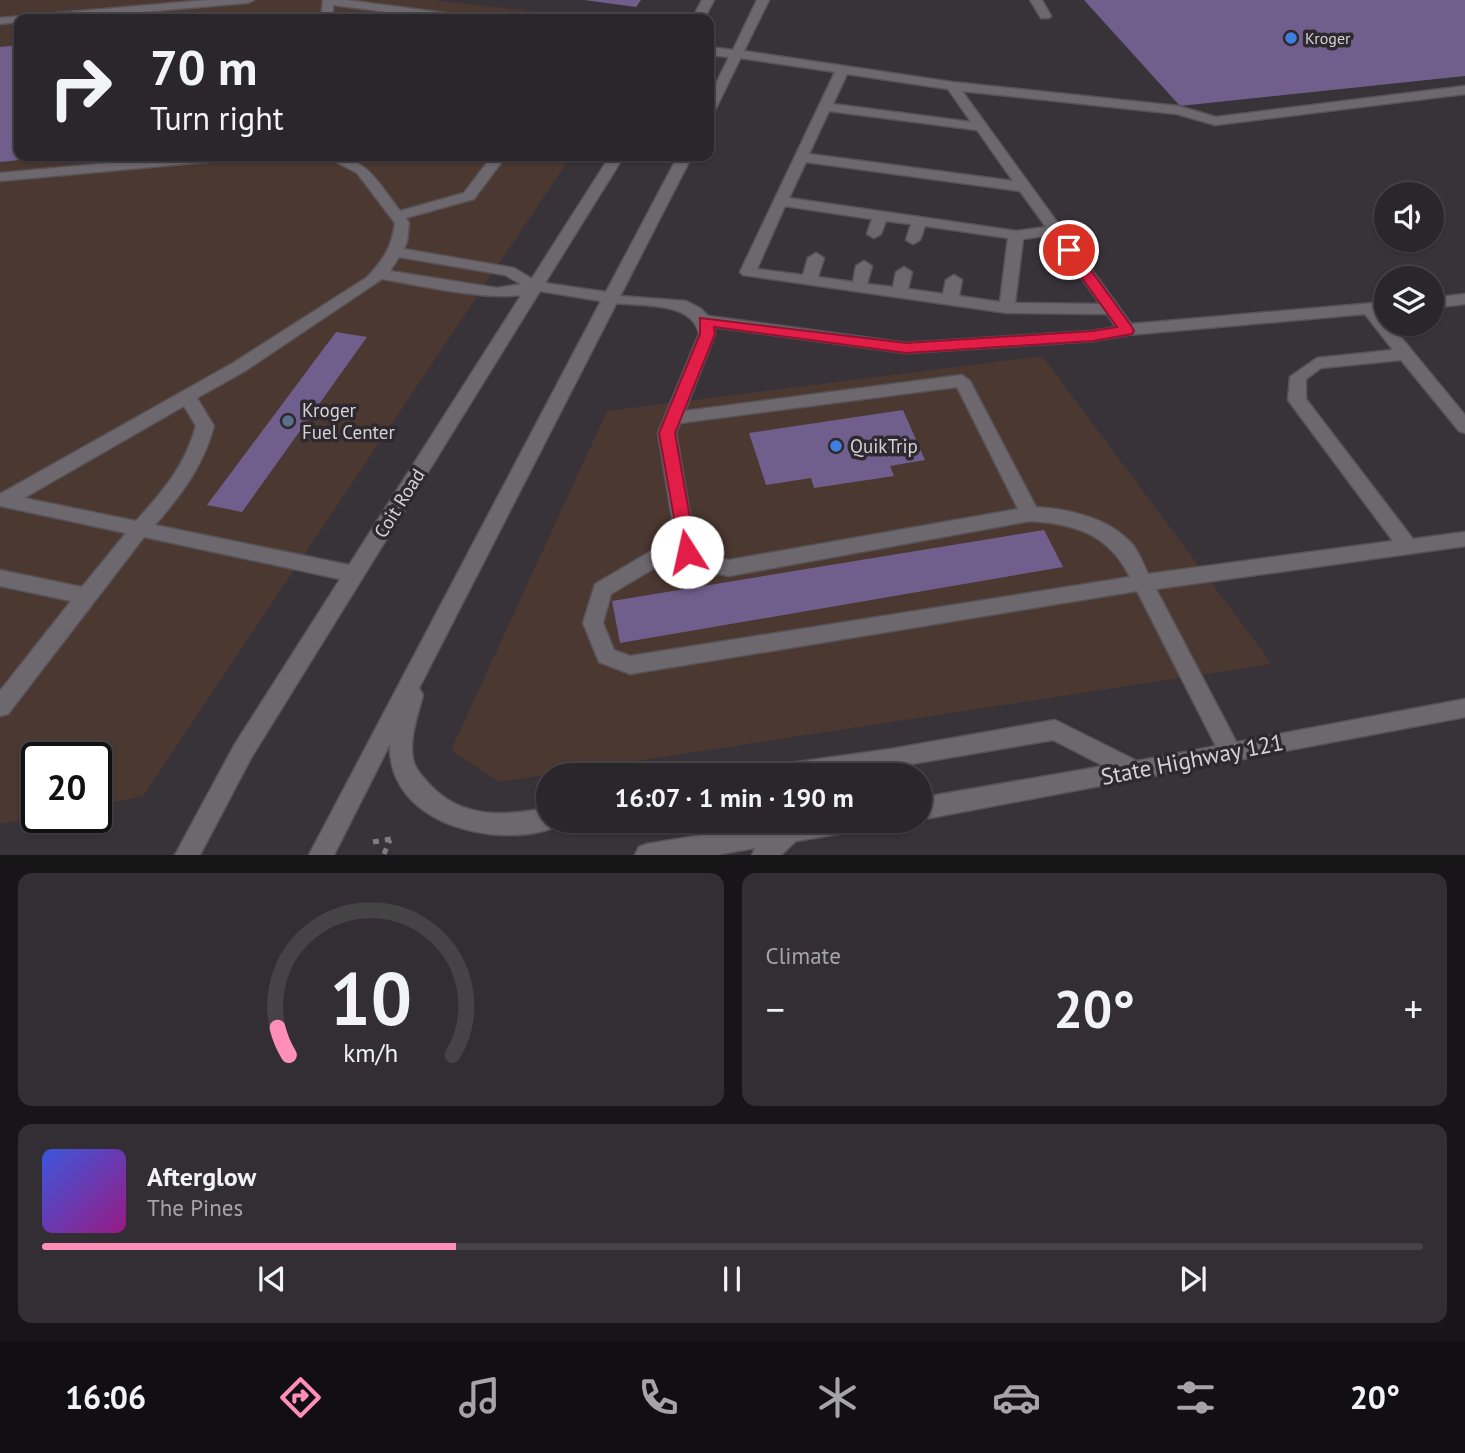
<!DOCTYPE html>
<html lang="en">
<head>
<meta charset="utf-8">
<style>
  :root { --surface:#2a262b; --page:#322e33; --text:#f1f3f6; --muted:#a5a5a9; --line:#464347; --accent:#ff8eb9 }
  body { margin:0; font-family:"PT Sans",sans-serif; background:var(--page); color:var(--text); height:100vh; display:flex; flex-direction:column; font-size:26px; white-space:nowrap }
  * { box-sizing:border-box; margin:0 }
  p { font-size:23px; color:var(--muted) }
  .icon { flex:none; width:38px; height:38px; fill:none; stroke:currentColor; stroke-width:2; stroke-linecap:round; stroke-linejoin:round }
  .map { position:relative; height:855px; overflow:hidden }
  .sheet { display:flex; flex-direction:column; gap:18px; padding:18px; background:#171518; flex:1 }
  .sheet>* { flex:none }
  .top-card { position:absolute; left:14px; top:14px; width:700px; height:147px; border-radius:14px; box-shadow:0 2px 5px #0004,0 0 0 2px var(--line); background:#2a262b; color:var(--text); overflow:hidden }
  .buttons { position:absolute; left:1374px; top:182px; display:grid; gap:14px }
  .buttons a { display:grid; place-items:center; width:70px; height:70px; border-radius:50%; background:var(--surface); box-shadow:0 2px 5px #0004,0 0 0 2px var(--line); font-size:35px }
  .speed { position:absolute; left:21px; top:742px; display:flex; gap:14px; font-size:35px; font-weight:700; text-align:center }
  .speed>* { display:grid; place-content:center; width:91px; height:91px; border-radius:50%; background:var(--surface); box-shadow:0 2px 5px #0004,0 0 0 2px var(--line); line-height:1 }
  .speed .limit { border:4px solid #111; border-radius:10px; background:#fff; color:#111 }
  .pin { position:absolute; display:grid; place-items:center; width:60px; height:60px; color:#fff; margin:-30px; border:4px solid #fff; border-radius:50%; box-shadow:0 2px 7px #0007 }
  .me { position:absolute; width:77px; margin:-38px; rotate:350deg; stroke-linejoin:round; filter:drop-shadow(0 0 5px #0008) }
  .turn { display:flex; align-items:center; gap:24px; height:147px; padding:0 21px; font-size:32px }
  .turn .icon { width:91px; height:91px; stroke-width:2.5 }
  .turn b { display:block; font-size:49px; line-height:60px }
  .big { font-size:52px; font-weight:600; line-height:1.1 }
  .sheet .card { flex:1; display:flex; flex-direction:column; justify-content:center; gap:10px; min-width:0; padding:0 24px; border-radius:14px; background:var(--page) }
  .sheet .dial { align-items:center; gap:0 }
  .dial svg { height:182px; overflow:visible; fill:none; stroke:var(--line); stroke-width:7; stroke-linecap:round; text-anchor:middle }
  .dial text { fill:var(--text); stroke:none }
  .song { display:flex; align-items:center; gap:21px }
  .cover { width:84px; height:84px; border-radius:10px; background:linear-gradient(135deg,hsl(230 70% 55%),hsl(310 70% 35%)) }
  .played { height:7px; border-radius:4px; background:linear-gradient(90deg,var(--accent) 30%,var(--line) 30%) }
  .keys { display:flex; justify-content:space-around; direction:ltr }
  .heat { display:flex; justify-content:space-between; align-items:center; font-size:38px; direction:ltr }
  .sheet .tiles { flex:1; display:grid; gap:18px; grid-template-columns:1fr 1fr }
  .card:last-child { grid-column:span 2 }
  .trip { position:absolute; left:536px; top:763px; width:396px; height:70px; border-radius:35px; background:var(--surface); box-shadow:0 2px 5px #0004,0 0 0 2px var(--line); font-weight:600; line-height:70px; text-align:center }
  .menu { display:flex; height:112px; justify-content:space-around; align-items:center; background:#110f11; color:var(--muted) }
  .menu .icon { width:49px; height:49px }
  .menu .active { color:var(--accent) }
  .menu b { font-size:32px; color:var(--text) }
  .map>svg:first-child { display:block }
  .commercial { fill:#4b3830 }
  .building { fill:#705e8c }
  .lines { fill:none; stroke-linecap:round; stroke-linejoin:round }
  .lane-casing { stroke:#565256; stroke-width:3 }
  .secondary-casing { stroke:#565256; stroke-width:3 }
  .path { stroke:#807c80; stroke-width:5; stroke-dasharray:6 6; stroke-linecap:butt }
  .lane { fill:#6d686e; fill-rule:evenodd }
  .secondary { fill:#6d686e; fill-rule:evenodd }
  .route { fill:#e11d48; stroke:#92132f; stroke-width:2 }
  .shop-dot { fill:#3f7fe0; stroke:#2e292f; stroke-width:2.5 }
  .service-dot { fill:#5c6f8a; stroke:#2e292f; stroke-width:2.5 }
  .labels { text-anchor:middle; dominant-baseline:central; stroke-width:7; stroke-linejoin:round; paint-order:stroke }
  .far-poi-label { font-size:16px; fill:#d5d2d5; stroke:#2e292f; text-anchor:start }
  .poi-label { font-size:19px; fill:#d5d2d5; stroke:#2e292f; text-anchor:start }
  .street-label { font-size:19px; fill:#d5d2d5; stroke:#2e292f }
  .near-street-label { font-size:23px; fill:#d5d2d5; stroke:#2e292f }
</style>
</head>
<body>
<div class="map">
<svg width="1465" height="855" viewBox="0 0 1465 855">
  <rect width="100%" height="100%" fill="#383339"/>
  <g class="commercial">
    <polygon points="0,0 433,0 598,19 19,19 19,156 571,156 143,796 96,806 96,758 37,758 37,817 0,824"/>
    <polygon points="1042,356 1272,664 499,782 451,750 607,411"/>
  </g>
  <g class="building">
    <polygon points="584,0 641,0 636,7"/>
    <polygon points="1084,0 1465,0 1465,76 1180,106"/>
    <polygon points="19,45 19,156 40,158 0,162 0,47"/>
    <polygon points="336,332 367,337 242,512 207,505"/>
    <polygon points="903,410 925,460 890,466 894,476 814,488 811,478 766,485 749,433"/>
    <polygon points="1044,530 1063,567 620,643 612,601"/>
  </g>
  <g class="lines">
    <defs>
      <g id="lane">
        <polygon points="207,0 254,0 248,3 59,19 19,19 19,22 0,24 0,18"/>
        <polygon points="323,0 347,0 467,16 473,19 442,19 333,5 333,19 321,19"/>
        <polygon points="1030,0 1042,0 1051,16 1049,18 1041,18"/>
        <path d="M737,50L952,82L1178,106L1216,117L1465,86V94L1215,125L1177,114L962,91L1131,324L1386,302V312H1380L1386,324H1390L1465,415V433L1459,431L1401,360L1321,368L1306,379V399L1413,539L1465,532V546L1156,589L1241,751L1238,758L1230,761L1222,758L1137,591L630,674L599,662L583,623L595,584L675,537L658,433L699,334C693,301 640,306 612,303L604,298L606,295L686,301L700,308L708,316L906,343L1093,331L1116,327L1107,314L1007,313L743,275L740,272L835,72L733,57V51ZM847,74L948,89L971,122L833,104ZM829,111L977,130L1013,181L809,154ZM806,162L1020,191L1046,227L1016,231L789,198ZM785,206L872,219L867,234L874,238L881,234L886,221L911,224L906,240L913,244L920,240L925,226L1008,238L1000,302L959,296L962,280L954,275L946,280L943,294L908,289L912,272L904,267L896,272L893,287L867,284L872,266L864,261L856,266L853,282L818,277L824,258L816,253L808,258L803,275L757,269ZM1051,235L1100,304L1015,303L1023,239ZM1365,314L1393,350L1317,358L1290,377L1288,400L1393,541L1148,574C1144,565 1139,553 1133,545C1110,518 1069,509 1036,507L970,381L962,375L685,411L715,334L714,327L906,353L1093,341L1127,335ZM957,387L1018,509L729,560L710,557L696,549L676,433L680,423ZM1030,521C1076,524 1108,534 1130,577L630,656L614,650L603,623L611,594L678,554C689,570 711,572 729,576Z"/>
        <polygon points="186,156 235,156 228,160 0,181 0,173"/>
        <path d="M325,156C365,154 378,182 400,211L464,193L492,156H506L474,199L406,218L409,223L407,242L404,249L514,268L544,286C520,310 415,284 382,279L245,371L197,398L214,426C203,466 182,494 155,525L354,566L361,569L364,574L361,579L354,582L144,537L8,714L0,716V691L71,601L0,586V570L82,587L126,533L0,506V494L233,363L366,278C383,261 392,247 395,223L357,173ZM399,257L505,275L521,284L497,288L390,271ZM184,406L196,426C185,466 163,491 136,521L24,498Z"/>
        <polygon points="1465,294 1465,304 1432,308 1432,298"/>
      </g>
      <g id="secondary">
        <polygon points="702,0 714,0 704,19 692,19"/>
        <polygon points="757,0 769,0 715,110 709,114 709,98 729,57 709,55 709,47 733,50"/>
        <path d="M610,156H624L545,283L606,292L678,156H692L419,688L423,695C418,715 409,738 413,759C415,770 424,778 431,786C463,819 505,816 548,808V821H559L556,827C496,850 387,824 390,744L334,855H309L601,301L540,291L251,758L200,855H175L235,744Z"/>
        <polygon points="1465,699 1465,717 919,820 919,798 1104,766 1053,740 846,775 765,775 768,768 776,765 891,749 1055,720 1137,761"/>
        <polygon points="787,821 862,821 858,829 850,832 796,841 781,855 752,855 755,848 716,855 635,855 639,847 647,844"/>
      </g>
    </defs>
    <use href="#lane" class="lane-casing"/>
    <use href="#secondary" class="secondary-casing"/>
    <g class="path">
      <polyline points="373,842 391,839"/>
      <polyline points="384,854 390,840"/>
    </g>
    <use href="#lane" class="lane"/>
    <use href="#secondary" class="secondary"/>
  </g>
  <polygon class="route" points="1069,246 1074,247 1132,327 1134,331 1132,334 1093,341 906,353 714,327 715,334 675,433 696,552 694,557 681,557 659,433 700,334 700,318 906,343 1093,331 1117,327 1062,250"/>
  <g class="shop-dot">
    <circle cx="1291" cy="38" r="7"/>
    <circle cx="836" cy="446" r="7"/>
  </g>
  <circle class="service-dot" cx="288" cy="421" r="7"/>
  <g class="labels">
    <g class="far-poi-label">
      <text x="1305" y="38">Kroger</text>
    </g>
    <g class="poi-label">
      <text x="302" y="410">Kroger<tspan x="302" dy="22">Fuel Center</tspan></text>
      <text x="850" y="446">QuikTrip</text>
    </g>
    <g class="street-label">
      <text transform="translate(399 503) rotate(-58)">Coit Road</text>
    </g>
    <g class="near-street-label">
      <text transform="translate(1192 759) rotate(-11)">State Highway 121</text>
    </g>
  </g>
</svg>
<div class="buttons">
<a><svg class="icon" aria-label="sound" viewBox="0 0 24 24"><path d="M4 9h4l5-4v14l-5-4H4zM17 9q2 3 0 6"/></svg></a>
<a><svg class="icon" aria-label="layers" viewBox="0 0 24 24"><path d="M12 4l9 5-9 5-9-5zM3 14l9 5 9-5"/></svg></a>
</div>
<div class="speed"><div class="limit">20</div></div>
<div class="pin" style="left:1069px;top:250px;background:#d93025"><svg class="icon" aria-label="arrive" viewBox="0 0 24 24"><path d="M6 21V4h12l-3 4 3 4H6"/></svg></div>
<svg class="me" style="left:687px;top:552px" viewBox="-20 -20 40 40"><circle r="19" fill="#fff"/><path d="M0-13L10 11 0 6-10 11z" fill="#e11d48"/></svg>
<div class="trip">16:07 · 1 min · 190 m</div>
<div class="top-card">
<div class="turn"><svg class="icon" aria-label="right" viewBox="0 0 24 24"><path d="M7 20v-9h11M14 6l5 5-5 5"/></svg><div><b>70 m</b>Turn right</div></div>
</div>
</div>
<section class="sheet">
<div class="tiles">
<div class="card dial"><svg viewBox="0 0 100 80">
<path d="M14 69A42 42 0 1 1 86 69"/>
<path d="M14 69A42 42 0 0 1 9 57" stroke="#ff8eb9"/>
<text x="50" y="56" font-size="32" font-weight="700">10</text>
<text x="50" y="72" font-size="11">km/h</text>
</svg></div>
<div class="card"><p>Climate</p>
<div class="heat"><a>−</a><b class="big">20°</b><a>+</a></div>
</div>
<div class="card">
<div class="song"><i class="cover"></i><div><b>Afterglow</b><p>The Pines</p></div></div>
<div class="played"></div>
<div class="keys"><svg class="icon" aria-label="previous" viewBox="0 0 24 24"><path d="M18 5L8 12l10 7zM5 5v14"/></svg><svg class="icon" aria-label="pause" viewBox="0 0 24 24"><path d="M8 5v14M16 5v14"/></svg><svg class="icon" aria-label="next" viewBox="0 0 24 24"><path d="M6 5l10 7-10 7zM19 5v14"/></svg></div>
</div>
</div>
</section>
<nav class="menu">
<b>16:06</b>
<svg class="icon active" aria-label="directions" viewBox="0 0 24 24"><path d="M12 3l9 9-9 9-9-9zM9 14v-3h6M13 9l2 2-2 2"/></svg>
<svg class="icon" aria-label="music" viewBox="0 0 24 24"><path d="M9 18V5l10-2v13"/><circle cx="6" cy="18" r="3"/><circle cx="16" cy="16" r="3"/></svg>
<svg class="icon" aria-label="phone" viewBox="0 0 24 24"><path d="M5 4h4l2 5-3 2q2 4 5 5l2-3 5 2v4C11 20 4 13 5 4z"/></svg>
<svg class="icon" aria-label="climate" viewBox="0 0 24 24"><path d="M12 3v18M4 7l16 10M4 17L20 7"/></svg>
<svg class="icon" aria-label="car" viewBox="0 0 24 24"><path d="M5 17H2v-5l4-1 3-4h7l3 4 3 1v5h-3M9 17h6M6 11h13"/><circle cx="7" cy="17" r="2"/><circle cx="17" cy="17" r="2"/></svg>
<svg class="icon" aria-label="filters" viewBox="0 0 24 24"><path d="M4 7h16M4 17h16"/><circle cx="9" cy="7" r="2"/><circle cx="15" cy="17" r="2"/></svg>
<b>20°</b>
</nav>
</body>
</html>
